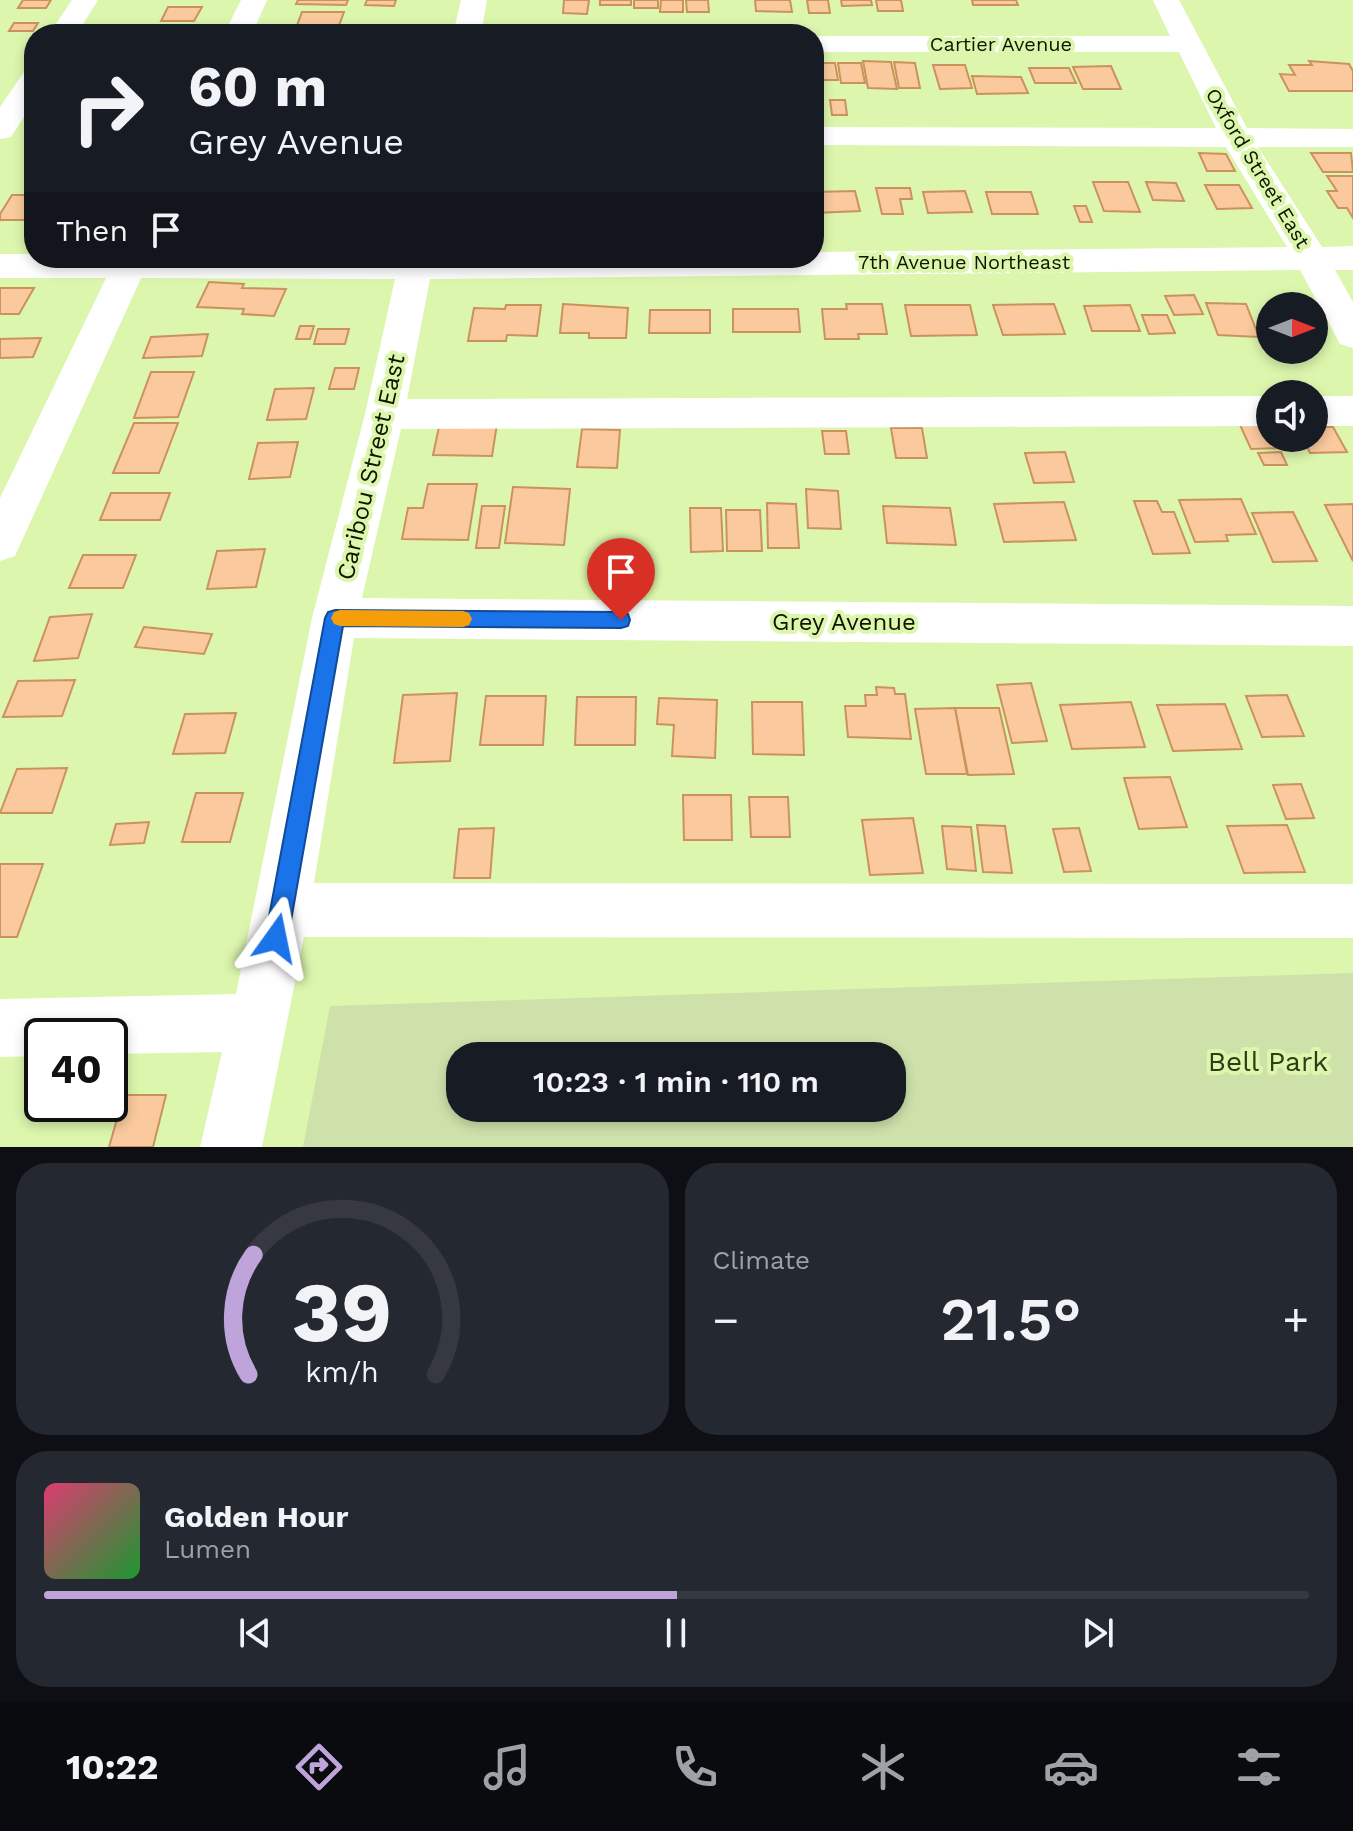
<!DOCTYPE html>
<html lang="en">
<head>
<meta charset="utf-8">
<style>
  :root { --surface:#171b24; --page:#242831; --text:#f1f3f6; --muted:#9ea1a6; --line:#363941; --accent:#bea4da }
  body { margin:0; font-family:"Work Sans",sans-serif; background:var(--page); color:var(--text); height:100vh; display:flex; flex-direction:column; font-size:30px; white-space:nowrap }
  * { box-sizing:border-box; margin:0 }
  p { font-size:26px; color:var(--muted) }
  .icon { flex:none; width:44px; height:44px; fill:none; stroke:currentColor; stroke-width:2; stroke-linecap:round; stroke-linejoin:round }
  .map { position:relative; height:1147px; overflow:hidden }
  .side { display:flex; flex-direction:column; gap:16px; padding:16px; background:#0d0f14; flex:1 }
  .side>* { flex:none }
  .hud { position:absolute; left:24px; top:24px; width:800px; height:244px; border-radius:32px; box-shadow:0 4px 12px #0003; background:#171b24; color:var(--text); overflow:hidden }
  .needle { width:52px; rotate:90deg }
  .fabs { position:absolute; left:1256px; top:292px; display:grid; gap:16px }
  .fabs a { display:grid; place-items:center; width:72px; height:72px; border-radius:50%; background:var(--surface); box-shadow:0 4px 12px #0003; font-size:40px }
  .speed { position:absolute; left:24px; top:1018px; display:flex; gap:16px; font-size:40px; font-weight:700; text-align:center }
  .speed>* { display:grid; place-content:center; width:104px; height:104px; border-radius:50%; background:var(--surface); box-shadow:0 4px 12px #0003; line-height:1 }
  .speed .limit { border:4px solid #111; border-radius:12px; background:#fff; color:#111 }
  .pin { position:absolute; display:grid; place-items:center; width:68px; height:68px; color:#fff; margin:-82px -34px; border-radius:50% 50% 50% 0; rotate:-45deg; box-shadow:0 0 8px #0007 }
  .pin .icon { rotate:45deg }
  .me { position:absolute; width:88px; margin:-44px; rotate:12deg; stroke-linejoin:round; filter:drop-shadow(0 0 6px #0008) }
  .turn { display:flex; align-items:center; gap:28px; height:168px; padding:0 32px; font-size:36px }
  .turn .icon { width:104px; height:104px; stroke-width:2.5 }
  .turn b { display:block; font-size:56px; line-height:68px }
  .then { display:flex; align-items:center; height:76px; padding:0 32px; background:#0003; gap:16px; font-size:30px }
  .big { font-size:60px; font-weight:600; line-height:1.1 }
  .side .widget { flex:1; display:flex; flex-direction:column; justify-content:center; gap:12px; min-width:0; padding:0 28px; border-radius:32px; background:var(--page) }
  .side .dial { align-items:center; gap:0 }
  .dial svg { height:208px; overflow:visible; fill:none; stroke:var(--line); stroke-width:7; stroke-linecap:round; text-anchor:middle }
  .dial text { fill:var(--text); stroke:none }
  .song { display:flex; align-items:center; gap:24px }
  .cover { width:96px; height:96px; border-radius:12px; background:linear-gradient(135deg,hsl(340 70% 55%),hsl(130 70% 35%)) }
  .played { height:8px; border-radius:4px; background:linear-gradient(90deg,var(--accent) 50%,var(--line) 50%) }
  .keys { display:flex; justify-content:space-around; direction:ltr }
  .heat { display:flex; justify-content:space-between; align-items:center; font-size:44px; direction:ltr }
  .side .tiles { flex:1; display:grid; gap:16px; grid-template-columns:1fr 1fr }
  .widget:last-child { grid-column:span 2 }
  .trip { position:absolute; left:446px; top:1042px; width:460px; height:80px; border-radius:32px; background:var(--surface); box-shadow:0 4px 12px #0003; font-weight:600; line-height:80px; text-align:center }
  .dock { display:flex; height:128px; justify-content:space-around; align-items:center; background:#090b0e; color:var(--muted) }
  .dock .icon { width:56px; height:56px }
  .dock .selected { color:var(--accent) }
  .dock b { font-size:36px; color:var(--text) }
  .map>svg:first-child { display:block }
  .green { fill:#cee1ab; fill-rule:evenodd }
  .building { fill:#faca9e; stroke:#cb925c; stroke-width:2 }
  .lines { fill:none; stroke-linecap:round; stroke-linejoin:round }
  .minor { fill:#fff; fill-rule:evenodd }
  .route { fill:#1a73e8; stroke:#114b97; stroke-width:2 }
  .slow { fill:#f59e0b }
  .labels { text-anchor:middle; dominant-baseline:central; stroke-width:8; stroke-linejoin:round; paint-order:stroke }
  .far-street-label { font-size:20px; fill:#0e1600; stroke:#dcf6ad }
  .street-label { font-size:24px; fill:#0e1600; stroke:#dcf6ad }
  .near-park-label { font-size:28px; fill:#303b18; stroke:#dcf6ad }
</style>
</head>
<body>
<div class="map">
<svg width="1353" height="1147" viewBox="0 0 1353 1147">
  <rect width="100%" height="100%" fill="#dcf6ad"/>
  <path class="green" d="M1353,973V1147H303L330,1006ZM460,1056H892V1108H460Z"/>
  <g class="building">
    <polygon points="23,0 51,0 46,8 18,8"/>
    <polygon points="298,0 348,0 346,5 296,4"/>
    <polygon points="367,0 396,0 394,6 365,5"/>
    <polygon points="564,0 589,0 587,14 563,13"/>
    <rect x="600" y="0" width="31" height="5"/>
    <rect x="634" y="0" width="24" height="8"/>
    <polygon points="661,0 683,0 683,12 660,12"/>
    <polygon points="686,0 708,0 709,12 687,12"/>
    <polygon points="755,0 790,0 792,12 756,11"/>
    <polygon points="807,0 828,0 830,13 809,13"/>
    <polygon points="841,0 871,0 872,5 842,6"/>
    <polygon points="876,0 901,0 903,11 878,11"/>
    <polygon points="972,0 1016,0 1018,5 973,5"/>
    <polygon points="168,7 202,7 194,21 161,21"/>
    <polygon points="302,12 344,12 338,28 296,28"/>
    <polygon points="14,23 38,23 33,31 9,31"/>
    <polygon points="402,29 439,29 438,34 401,34"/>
    <polygon points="863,61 891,62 897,89 868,88"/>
    <polygon points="1309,61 1349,64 1353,71 1353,91 1289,91 1280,74 1295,75 1289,65 1312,65"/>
    <polygon points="894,62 915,63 920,88 899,88"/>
    <polygon points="814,63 835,63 838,80 814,80"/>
    <polygon points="838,63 861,63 865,83 841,83"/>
    <polygon points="933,65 965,65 972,88 940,89"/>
    <polygon points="1111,66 1121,89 1083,89 1073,67"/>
    <polygon points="1029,68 1069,68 1076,83 1035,83"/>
    <polygon points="972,76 1021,77 1028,93 977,94"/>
    <polygon points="830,100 845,100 847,115 832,115"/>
    <polygon points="1199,153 1226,154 1235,171 1207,171"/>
    <polygon points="1311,153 1351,153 1353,172 1323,172"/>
    <polygon points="1327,176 1353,176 1353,218 1347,208 1338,208 1327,191 1337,191"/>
    <polygon points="1093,182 1128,182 1140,212 1104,211"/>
    <polygon points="1146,182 1176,183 1184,201 1153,200"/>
    <polygon points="1205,185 1239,185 1252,208 1217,209"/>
    <polygon points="876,188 910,188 912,199 900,199 903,214 882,214"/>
    <polygon points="855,191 860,211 815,213 814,192"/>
    <polygon points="965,191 972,212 928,213 923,192"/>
    <polygon points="986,192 1031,192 1038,214 992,214"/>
    <polygon points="12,195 34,195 34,220 0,220 0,214"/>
    <polygon points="1074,206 1086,206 1092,222 1080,222"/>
    <polygon points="209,282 244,284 242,288 286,289 274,316 242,314 244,309 197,307"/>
    <polygon points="0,288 34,288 19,314 0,314"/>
    <polygon points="1194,295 1203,314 1174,315 1165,296"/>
    <polygon points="1206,303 1246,304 1259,337 1218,335"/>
    <polygon points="563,304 628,308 626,338 589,338 589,333 560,333"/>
    <polygon points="846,304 882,304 887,334 858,334 859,339 825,339 822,309 847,309"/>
    <polygon points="1054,304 1065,334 1003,335 993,305"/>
    <polygon points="506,305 541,305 537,336 507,335 506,341 468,341 474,308 505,309"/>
    <polygon points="905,305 970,305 977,335 911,336"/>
    <polygon points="1130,305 1140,331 1092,331 1084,306"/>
    <polygon points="733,309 798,309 800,332 733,332"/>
    <polygon points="650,310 710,310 710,333 649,333"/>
    <polygon points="1142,315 1167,315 1175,333 1149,334"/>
    <polygon points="300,326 314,326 310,339 296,339"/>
    <polygon points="318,329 349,329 345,344 314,344"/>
    <polygon points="208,334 202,356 143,358 151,337"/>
    <polygon points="41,338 33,357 0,358 0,339"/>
    <polygon points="335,368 359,368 354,389 329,389"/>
    <polygon points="151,372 194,372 178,417 134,418"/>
    <polygon points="314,388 306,419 267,420 275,389"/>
    <polygon points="440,422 497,424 492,456 433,455"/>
    <polygon points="134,423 178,423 159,473 113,473"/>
    <polygon points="1240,425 1270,425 1270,438 1279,438 1284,448 1251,449"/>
    <polygon points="1314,427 1333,427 1347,452 1310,453 1303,438 1314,438"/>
    <polygon points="891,428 922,428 927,458 896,458"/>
    <polygon points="582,429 620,430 617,468 577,467"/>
    <polygon points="822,431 846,431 849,454 825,454"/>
    <polygon points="298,442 290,477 249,479 258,443"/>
    <polygon points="1065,452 1074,482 1034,483 1025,453"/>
    <polygon points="1281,452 1287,465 1264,465 1258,453"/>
    <polygon points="428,484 477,484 468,540 402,539 408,508 423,508"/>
    <polygon points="513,487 570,489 564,545 505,543"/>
    <polygon points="806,489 838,491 841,529 808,528"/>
    <polygon points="111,493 170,493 160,520 100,520"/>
    <polygon points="1241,499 1256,534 1226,535 1228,541 1195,542 1179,500"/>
    <polygon points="1134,501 1157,501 1162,512 1174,512 1190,553 1153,554"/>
    <polygon points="1064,502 1076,540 1004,542 994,504"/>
    <polygon points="767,503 796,504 799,548 768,548"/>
    <polygon points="1353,504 1353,561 1325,505"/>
    <polygon points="482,506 505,506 499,548 476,548"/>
    <polygon points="883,506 950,508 956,545 887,543"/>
    <polygon points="690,508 721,508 723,551 691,552"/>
    <polygon points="726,510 760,510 762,551 727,551"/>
    <polygon points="1293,512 1317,561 1273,562 1252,513"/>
    <polygon points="265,549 256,587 207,589 217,551"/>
    <polygon points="83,555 136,555 123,588 69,588"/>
    <polygon points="92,614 78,658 34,661 50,617"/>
    <polygon points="144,627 212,634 204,654 135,647"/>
    <polygon points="75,680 62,716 3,717 18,681"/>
    <polygon points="1031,683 1047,741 1012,743 997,685"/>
    <polygon points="876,687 894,688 895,694 905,694 911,739 848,737 845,706 866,706 865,695 877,695"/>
    <polygon points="457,693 450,761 394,763 403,695"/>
    <polygon points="1287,695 1304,736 1262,737 1246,696"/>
    <polygon points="486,696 546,696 543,745 480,745"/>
    <polygon points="577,697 636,697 635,745 575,745"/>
    <polygon points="659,698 717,700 715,758 672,756 674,725 657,724"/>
    <polygon points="752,702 802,702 804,755 753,754"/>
    <polygon points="1131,702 1145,747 1072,749 1060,705"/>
    <polygon points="1225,704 1242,749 1173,751 1157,705"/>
    <polygon points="955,708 999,708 1014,774 968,775"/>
    <polygon points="955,708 967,774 926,774 915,709"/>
    <polygon points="236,713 225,753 173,754 185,714"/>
    <polygon points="67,768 52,813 0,813 17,769"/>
    <polygon points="1170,777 1187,827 1139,829 1124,778"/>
    <polygon points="1301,784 1314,818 1286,819 1273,785"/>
    <polygon points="196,793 243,793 230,842 182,842"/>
    <polygon points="683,795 731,795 732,840 684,840"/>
    <polygon points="749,797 788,797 790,837 751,837"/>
    <polygon points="913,818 923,873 870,875 862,820"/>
    <polygon points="149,822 144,843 110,845 116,824"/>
    <polygon points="977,825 1005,826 1012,873 983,872"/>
    <polygon points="1287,825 1305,872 1244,873 1227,826"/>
    <polygon points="942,826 971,827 976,871 947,869"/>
    <polygon points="494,828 490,878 454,878 459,829"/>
    <polygon points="1079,828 1091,871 1064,872 1053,829"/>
    <polygon points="0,864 43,864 17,937 0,937"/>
    <polygon points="124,1095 166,1095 153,1147 109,1147"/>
  </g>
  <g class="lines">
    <g class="minor">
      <polygon points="72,0 98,0 77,34 49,34"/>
      <polygon points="241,0 267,0 252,34 224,34"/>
      <polygon points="461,0 487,0 481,34 453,34"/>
      <polygon points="1153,0 1179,0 1247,128 1353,129 1353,147 1258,147 1322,247 1353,246 1353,270 1335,270 1353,302 1353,348 1340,344 1300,270 430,279 407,399 1270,396 1270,426 401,429 362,598 1353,606 1353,646 354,638 314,883 1353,884 1353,938 304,937 262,1147 200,1147 222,1052 110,1054 110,1036 42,1036 42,1056 0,1057 0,999 236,994 312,618 365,414 395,279 141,278 15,556 0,561 0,498 106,278 0,278 0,254 34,254 34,258 814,258 814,252 1287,247 1226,147 814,145 814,127 1216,128 1179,52 814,52 814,36 1170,36"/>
      <polygon points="34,69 34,101 11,137 0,139 0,107 24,72"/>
      <rect x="1314" y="396" width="39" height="30"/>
    </g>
  </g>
  <polygon class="route" points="335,610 621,612 628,614 630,620 628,626 621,628 343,626 288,938 284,946 276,949 268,946 265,938 325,618 328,612"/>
  <polygon class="slow" points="340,610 463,611 469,613 472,619 469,625 463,627 340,626 334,624 331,618 334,612"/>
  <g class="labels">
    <g class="far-street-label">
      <text x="1001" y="44">Cartier Avenue</text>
      <text transform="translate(1258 168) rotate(59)">Oxford Street East</text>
      <text x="964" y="262">7th Avenue Northeast</text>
    </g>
    <g class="street-label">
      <text transform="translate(371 467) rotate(-77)">Caribou Street East</text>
      <text x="844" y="622">Grey Avenue</text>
    </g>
    <g class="near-park-label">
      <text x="1268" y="1061">Bell Park</text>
    </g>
  </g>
</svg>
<div class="fabs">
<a><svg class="needle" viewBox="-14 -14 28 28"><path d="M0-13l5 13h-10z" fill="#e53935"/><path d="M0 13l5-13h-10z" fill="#9ea1a6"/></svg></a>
<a><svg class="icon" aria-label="sound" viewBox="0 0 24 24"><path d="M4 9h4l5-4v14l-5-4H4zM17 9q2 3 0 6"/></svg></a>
</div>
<div class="speed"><div class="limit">40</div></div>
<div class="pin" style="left:621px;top:620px;background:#d93025"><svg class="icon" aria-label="arrive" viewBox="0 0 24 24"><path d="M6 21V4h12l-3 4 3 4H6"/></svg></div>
<svg class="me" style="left:276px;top:938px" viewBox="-20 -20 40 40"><path d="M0-17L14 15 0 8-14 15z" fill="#1a73e8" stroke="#fff" stroke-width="4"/></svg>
<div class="trip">10:23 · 1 min · 110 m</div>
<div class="hud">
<div class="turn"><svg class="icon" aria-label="right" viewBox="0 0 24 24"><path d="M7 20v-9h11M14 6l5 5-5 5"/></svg><div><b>60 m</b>Grey Avenue</div></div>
<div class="then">Then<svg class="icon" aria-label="arrive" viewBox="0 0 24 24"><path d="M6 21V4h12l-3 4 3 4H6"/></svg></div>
</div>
</div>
<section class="side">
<div class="tiles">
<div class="widget dial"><svg viewBox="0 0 100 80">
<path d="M14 69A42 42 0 1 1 86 69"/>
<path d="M14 69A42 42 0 0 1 16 23" stroke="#bea4da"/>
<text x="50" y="56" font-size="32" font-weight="700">39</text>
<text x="50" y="72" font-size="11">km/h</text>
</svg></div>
<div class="widget"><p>Climate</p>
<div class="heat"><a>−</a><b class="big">21.5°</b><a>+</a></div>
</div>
<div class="widget">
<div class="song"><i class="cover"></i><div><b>Golden Hour</b><p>Lumen</p></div></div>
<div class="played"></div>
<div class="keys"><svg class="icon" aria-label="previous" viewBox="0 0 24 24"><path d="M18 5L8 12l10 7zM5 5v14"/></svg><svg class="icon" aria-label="pause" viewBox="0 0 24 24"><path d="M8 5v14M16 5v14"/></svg><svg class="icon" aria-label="next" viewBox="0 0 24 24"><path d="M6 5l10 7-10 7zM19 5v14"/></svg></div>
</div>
</div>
</section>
<nav class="dock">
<b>10:22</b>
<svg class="icon selected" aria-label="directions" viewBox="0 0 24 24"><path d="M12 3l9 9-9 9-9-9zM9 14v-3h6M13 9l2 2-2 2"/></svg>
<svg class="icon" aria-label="music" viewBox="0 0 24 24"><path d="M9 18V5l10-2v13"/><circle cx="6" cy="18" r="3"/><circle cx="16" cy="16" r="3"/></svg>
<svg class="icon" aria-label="phone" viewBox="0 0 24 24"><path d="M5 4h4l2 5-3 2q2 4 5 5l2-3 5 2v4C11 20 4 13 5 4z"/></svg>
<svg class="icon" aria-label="climate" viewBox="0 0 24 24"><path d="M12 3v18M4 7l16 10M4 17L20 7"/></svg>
<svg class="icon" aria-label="car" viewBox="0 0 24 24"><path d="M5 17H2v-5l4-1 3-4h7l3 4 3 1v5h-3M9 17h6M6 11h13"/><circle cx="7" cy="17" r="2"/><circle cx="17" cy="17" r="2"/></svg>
<svg class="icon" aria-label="filters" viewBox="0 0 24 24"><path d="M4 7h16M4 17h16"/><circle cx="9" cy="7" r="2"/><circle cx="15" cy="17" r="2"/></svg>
</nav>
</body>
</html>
